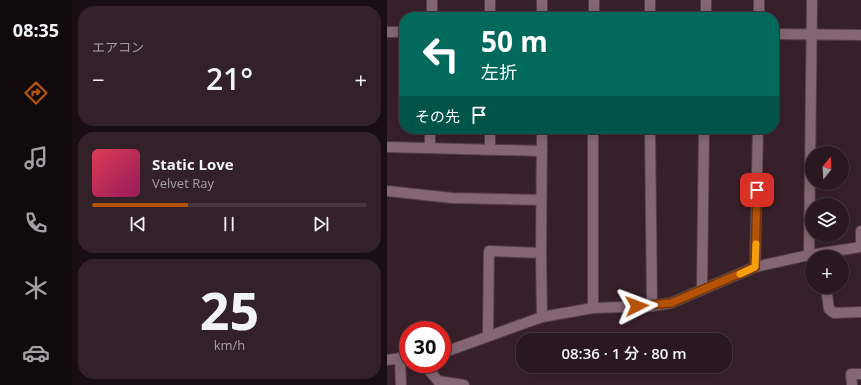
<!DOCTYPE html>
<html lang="ja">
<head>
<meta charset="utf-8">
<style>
  :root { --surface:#2a1820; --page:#322129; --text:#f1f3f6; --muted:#a5a0a5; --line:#46373e; --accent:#b45309 }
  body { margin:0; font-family:"Open Sans","Noto Sans JP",sans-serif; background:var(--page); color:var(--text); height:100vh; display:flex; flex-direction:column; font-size:15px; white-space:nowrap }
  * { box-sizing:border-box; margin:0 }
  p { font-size:13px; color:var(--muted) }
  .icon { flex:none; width:22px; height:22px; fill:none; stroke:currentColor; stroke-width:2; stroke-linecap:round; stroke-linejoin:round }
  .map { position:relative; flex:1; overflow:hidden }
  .side { display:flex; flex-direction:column; gap:6px; padding:6px; background:#170d12; width:315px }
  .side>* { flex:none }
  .guide { position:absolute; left:12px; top:12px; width:380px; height:122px; border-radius:16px; box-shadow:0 2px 10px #0003,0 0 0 1px var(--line); background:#00695c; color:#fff; overflow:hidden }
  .needle { width:26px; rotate:18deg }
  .tools { position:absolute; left:418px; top:146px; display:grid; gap:8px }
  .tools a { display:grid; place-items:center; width:44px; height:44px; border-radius:50%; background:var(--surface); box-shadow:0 2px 10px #0003,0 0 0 1px var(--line); font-size:20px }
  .speed { position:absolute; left:12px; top:321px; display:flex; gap:8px; font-size:20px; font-weight:700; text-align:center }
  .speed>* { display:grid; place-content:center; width:52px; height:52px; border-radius:50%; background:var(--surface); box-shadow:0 2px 10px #0003,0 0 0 1px var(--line); line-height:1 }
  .speed .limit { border:6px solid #d22; background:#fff; color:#111 }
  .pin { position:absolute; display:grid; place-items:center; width:34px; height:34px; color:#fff; margin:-17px; border-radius:8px; box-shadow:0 2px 6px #0006 }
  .me { position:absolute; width:44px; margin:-22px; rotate:87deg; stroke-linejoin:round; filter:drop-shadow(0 0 3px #0008) }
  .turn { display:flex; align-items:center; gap:14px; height:84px; padding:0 16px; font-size:18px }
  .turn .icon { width:52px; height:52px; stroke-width:2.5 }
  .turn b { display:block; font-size:28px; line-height:34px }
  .then { display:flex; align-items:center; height:38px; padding:0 16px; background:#0003; gap:8px; font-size:15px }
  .big { font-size:30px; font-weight:600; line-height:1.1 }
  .side .tile { flex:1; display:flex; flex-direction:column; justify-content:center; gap:6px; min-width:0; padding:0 14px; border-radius:16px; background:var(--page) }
  .side .dial { align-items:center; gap:0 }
  .dial b { font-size:52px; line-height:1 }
  .song { display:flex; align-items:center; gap:12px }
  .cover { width:48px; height:48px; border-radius:6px; background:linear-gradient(135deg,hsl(350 70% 55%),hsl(330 70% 35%)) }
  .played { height:4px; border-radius:2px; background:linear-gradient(90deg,var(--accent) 35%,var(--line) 35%) }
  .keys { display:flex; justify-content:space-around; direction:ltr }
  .heat { display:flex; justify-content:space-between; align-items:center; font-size:22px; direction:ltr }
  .trip { position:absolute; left:129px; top:333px; width:216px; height:40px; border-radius:16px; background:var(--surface); box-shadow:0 2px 10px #0003,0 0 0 1px var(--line); font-weight:600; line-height:40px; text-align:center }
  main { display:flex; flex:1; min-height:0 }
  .tab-bar { display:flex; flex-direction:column; width:72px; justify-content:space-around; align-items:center; background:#110a0d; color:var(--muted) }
  .tab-bar .icon { width:28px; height:28px }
  .tab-bar .selected { color:var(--accent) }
  .tab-bar b { font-size:18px; color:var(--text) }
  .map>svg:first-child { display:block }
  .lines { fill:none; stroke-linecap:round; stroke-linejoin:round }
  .minor-casing { stroke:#544049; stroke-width:12 }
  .minor { stroke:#846772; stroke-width:10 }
  .route-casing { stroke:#753606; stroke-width:10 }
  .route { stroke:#b45309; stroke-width:7 }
  .slow { stroke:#f59e0b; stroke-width:7 }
</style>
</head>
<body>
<main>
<nav class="tab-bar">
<b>08:35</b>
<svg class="icon selected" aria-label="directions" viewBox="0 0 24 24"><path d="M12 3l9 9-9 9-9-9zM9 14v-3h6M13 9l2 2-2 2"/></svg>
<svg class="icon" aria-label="music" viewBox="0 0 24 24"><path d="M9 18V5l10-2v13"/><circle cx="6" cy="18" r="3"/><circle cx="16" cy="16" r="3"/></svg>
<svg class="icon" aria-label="phone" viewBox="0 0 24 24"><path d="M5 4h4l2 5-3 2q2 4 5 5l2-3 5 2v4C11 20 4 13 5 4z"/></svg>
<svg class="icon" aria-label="climate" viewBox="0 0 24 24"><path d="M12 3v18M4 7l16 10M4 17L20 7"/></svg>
<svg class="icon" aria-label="car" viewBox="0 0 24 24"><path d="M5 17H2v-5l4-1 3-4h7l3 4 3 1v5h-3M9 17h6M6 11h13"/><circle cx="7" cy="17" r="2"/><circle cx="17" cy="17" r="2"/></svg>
</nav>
<section class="side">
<div class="tile"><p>エアコン</p>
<div class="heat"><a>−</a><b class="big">21°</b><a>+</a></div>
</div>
<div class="tile">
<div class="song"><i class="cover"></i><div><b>Static Love</b><p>Velvet Ray</p></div></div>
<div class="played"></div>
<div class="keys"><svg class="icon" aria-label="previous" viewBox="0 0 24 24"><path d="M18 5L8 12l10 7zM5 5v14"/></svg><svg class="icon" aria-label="pause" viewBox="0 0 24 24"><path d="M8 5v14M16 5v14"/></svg><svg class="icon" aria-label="next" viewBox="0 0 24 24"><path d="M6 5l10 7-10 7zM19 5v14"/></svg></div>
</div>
<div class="tile dial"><b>25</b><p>km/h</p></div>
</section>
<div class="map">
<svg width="474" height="385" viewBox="0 0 474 385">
  <rect width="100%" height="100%" fill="#38202a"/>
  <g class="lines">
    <defs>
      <g id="minor">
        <polyline points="45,17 45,0"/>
        <polyline points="103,17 103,0"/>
        <polyline points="155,17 155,0"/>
        <polyline points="207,17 207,0"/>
        <polyline points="263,17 263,0"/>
        <polyline points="319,17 319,0"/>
        <polyline points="372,17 372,0"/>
        <polyline points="0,32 17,32"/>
        <polyline points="387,34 474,35"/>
        <polyline points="155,129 154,253 155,317"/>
        <polyline points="263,129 265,306"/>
        <polyline points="0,147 155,151"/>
        <polyline points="43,148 43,129"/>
        <polyline points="103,150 103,129"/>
        <polyline points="0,191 65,198 154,200"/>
        <polyline points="474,247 474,231"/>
        <polyline points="422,255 425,0"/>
        <polyline points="368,267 371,129"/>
        <polyline points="439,287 442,309 447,313 474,312"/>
        <polyline points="315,289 317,129"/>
        <polyline points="206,308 206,129"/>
        <polyline points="101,335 102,251 154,253"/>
        <polyline points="55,353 155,317 206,308 265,306 284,303 368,267 422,255 474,247"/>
        <polyline points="13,358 14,385"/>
        <polyline points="0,360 21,357"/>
        <polyline points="37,364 51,381 77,385"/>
        <polyline points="465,385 464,374 474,374"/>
      </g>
    </defs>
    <use href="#minor" class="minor-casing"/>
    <use href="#minor" class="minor"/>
  </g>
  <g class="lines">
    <defs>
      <polyline id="route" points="250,306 284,303 368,267 370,190"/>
    </defs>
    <use href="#route" class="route-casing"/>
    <use href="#route" class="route"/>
    <polyline class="slow" points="353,274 368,267 369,244"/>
  </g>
</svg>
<div class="tools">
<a><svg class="needle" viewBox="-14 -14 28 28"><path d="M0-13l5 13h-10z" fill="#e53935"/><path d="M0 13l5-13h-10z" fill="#a5a0a5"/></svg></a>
<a><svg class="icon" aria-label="layers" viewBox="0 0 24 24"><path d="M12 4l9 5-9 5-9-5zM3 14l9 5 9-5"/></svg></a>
<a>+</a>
</div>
<div class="speed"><div class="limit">30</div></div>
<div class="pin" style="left:370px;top:190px;background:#d93025"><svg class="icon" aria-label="arrive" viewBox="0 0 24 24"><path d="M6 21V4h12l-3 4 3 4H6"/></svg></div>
<svg class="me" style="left:250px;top:306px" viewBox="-20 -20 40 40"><path d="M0-17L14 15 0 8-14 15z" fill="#b45309" stroke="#fff" stroke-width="4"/></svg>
<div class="trip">08:36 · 1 分 · 80 m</div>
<div class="guide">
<div class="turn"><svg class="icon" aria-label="left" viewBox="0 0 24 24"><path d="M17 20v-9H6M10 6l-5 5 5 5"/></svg><div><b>50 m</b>左折</div></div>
<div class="then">その先<svg class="icon" aria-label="arrive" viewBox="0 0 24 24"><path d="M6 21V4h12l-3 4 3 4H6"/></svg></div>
</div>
</div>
</main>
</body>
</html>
